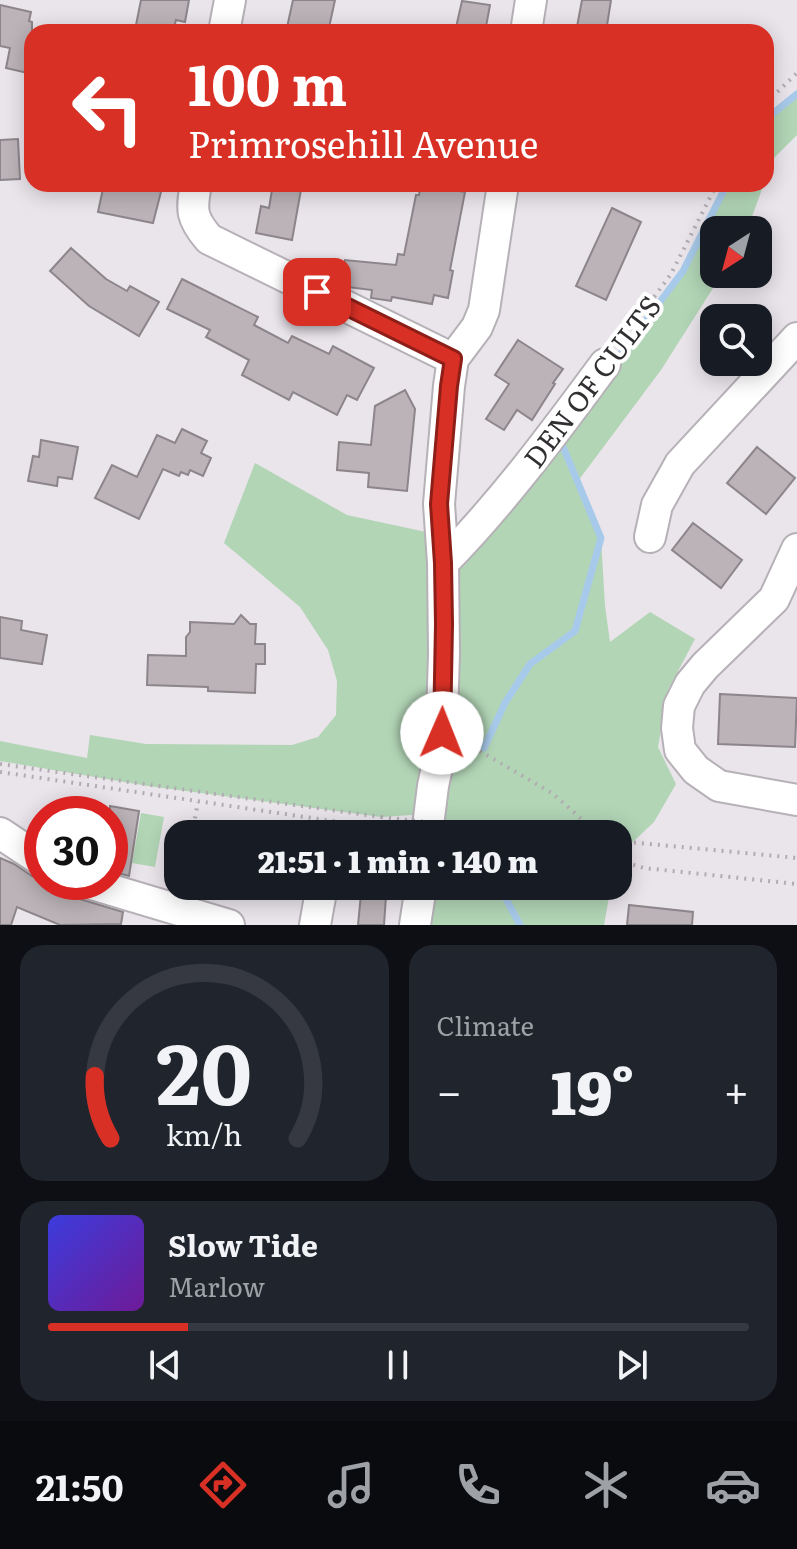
<!DOCTYPE html>
<html lang="en">
<head>
<meta charset="utf-8">
<style>
  :root { --surface:#171b24; --page:#20242c; --text:#f1f3f6; --muted:#9ea1a6; --line:#363941; --accent:#d93025 }
  body { margin:0; font-family:Literata,serif; background:var(--page); color:var(--text); height:100vh; display:flex; flex-direction:column; font-size:30px; white-space:nowrap }
  * { box-sizing:border-box; margin:0 }
  p { font-size:26px; color:var(--muted) }
  .icon { flex:none; width:44px; height:44px; fill:none; stroke:currentColor; stroke-width:2; stroke-linecap:round; stroke-linejoin:round }
  .map { position:relative; height:925px; overflow:hidden }
  .drawer { display:flex; flex-direction:column; gap:20px; padding:20px; background:#0d0f14; flex:1 }
  .drawer>* { flex:none }
  .hud { position:absolute; left:24px; top:24px; width:750px; height:168px; border-radius:24px; box-shadow:0 4px 20px #0003; background:#d93025; color:#fff; overflow:hidden }
  .needle { width:52px; rotate:216deg }
  .controls { position:absolute; left:700px; top:216px; display:grid; gap:16px }
  .controls a { display:grid; place-items:center; width:72px; height:72px; border-radius:16px; background:var(--surface); box-shadow:0 4px 20px #0003; font-size:40px }
  .speed { position:absolute; left:24px; top:796px; display:flex; gap:16px; font-size:40px; font-weight:700; text-align:center }
  .speed>* { display:grid; place-content:center; width:104px; height:104px; border-radius:50%; background:var(--surface); box-shadow:0 4px 20px #0003; line-height:1 }
  .speed .limit { border:12px solid #d22; background:#fff; color:#111 }
  .pin { position:absolute; display:grid; place-items:center; width:68px; height:68px; color:#fff; margin:-34px; border-radius:16px; box-shadow:0 4px 12px #0006 }
  .me { position:absolute; width:88px; margin:-44px; rotate:1deg; stroke-linejoin:round; filter:drop-shadow(0 0 6px #0008) }
  .turn { display:flex; align-items:center; gap:28px; height:168px; padding:0 32px; font-size:36px }
  .turn .icon { width:104px; height:104px; stroke-width:2.5 }
  .turn b { display:block; font-size:56px; line-height:68px }
  .big { font-size:60px; font-weight:800; line-height:1.1 }
  .drawer .widget { flex:1; display:flex; flex-direction:column; justify-content:center; gap:12px; min-width:0; padding:0 28px; border-radius:24px; background:var(--page) }
  .drawer .dial { align-items:center; gap:0 }
  .dial svg { height:208px; overflow:visible; fill:none; stroke:var(--line); stroke-width:7; stroke-linecap:round; text-anchor:middle }
  .dial text { fill:var(--text); stroke:none }
  .song { display:flex; align-items:center; gap:24px }
  .cover { width:96px; height:96px; border-radius:12px; background:linear-gradient(135deg,hsl(240 70% 55%),hsl(280 70% 35%)) }
  .played { height:8px; border-radius:4px; background:linear-gradient(90deg,var(--accent) 20%,var(--line) 20%) }
  .keys { display:flex; justify-content:space-around; direction:ltr }
  .heat { display:flex; justify-content:space-between; align-items:center; font-size:44px; direction:ltr }
  .drawer .tiles { flex:1; display:grid; gap:20px; grid-template-columns:1fr 1fr }
  .widget:last-child { grid-column:span 2 }
  .trip { position:absolute; left:164px; top:820px; width:468px; height:80px; border-radius:24px; background:var(--surface); box-shadow:0 4px 20px #0003; font-weight:800; line-height:80px; text-align:center }
  .tabs { display:flex; height:128px; justify-content:space-around; align-items:center; background:#090b0e; color:var(--muted) }
  .tabs .icon { width:56px; height:56px }
  .tabs .on { color:var(--accent) }
  .tabs b { font-size:36px; color:var(--text) }
  .map>svg:first-child { display:block }
  .green { fill:#b2d5b6 }
  .lines { fill:none; stroke-linecap:round; stroke-linejoin:round }
  .stream { stroke:#a8caea; stroke-width:7 }
  .building { fill:#bbb3b7; stroke:#8c8589; stroke-width:2 }
  .minor-casing { stroke:#b6b1b7; stroke-width:34 }
  .path { stroke:#b1acb1; stroke-width:4; stroke-dasharray:2 6; stroke-linecap:butt }
  .minor { stroke:#fff; stroke-width:30 }
  .path-bridge { stroke:#b1acb1; stroke-width:4; stroke-dasharray:2 6; stroke-linecap:butt }
  .route-casing { stroke:#8d1f18; stroke-width:20 }
  .route { stroke:#d93025; stroke-width:14 }
  .labels { text-anchor:middle; dominant-baseline:central; stroke-width:8; stroke-linejoin:round; paint-order:stroke }
  .street-label { font-size:28px; fill:#322f32; stroke:#fff }
</style>
</head>
<body>
<div class="map">
<svg width="797" height="925" viewBox="0 0 797 925">
  <rect width="100%" height="100%" fill="#eae4eb"/>
  <g class="green">
    <polygon points="797,94 797,135 774,158 766,179 766,119"/>
    <polygon points="727,184 764,184 747,230 714,230 714,274 722,274 661,370 578,481 601,538 605,606 610,642 650,612 695,639 668,690 658,747 676,784 654,822 618,856 618,834 440,834 443,813 381,817 148,786 0,761 0,741 87,758 90,735 146,744 292,745 318,737 336,715 337,681 328,650 300,607 224,543 255,463 347,515 454,538 486,533 683,271"/>
    <polygon points="141,813 164,817 155,867 132,863"/>
    <polygon points="431,886 611,886 604,925 424,925"/>
  </g>
  <g class="lines">
    <g class="stream">
      <polyline points="766,119 797,94"/>
      <polyline points="614,363 683,271 727,184"/>
      <polyline points="484,748 505,703 530,664 575,631 601,538 559,437"/>
      <polyline points="499,886 520,925"/>
    </g>
  </g>
  <g class="building">
    <polygon points="141,0 189,0 185,22 176,20 173,32 136,25"/>
    <polygon points="293,0 335,0 328,32 286,32"/>
    <polygon points="582,0 611,0 606,32 576,32"/>
    <polygon points="462,1 490,5 485,32 455,32"/>
    <polygon points="0,5 31,12 29,21 32,22 32,74 6,68 10,48 0,46"/>
    <polygon points="18,139 20,179 0,180 0,140"/>
    <polygon points="104,184 163,184 153,223 98,212"/>
    <polygon points="273,184 302,184 292,240 256,233 261,206 269,208"/>
    <polygon points="421,184 465,192 450,270 453,271 448,298 434,295 432,304 392,297 391,301 371,298 372,290 348,287 343,285 345,260 396,265 398,254 404,255 416,195 419,195"/>
    <polygon points="612,208 641,222 606,300 576,286"/>
    <polygon points="71,248 106,279 127,291 130,286 159,302 139,336 89,306 50,271"/>
    <polygon points="182,279 258,317 254,325 288,343 292,336 329,354 333,346 374,368 357,400 347,395 337,415 293,392 289,400 242,375 249,360 206,337 210,330 167,309"/>
    <polygon points="518,340 563,369 553,383 555,384 532,420 517,410 504,430 486,419 509,384 495,375"/>
    <polygon points="405,390 415,409 407,491 368,487 369,473 337,470 339,442 371,445 375,406"/>
    <polygon points="182,429 207,441 201,453 211,458 203,476 190,470 188,475 181,472 179,476 163,469 139,519 95,498 112,465 137,477 157,435 175,443"/>
    <polygon points="41,440 78,447 72,479 58,477 57,486 28,481 33,456 39,457"/>
    <polygon points="757,447 795,478 766,514 727,483"/>
    <polygon points="693,523 742,560 721,588 672,550"/>
    <polygon points="241,615 250,624 256,624 255,644 265,644 265,664 256,664 255,693 208,691 208,687 147,685 148,655 186,656 186,637 190,632 190,622 234,624"/>
    <polygon points="0,617 22,621 21,630 47,635 42,664 0,658"/>
    <polygon points="720,694 797,698 795,747 718,744"/>
    <polygon points="110,806 139,811 129,876 110,871"/>
    <polygon points="0,858 14,864 32,876 42,879 42,882 58,882 68,886 73,895 80,899 123,912 121,924 60,925 17,907 11,925 0,925"/>
    <polygon points="361,894 386,896 384,925 358,925"/>
    <polygon points="629,905 693,912 692,925 627,925"/>
  </g>
  <g class="lines">
    <defs>
      <g id="minor">
        <polyline points="224,32 230,0"/>
        <polyline points="526,32 531,0"/>
        <path d="M196,184C191,210 191,218 209,239L453,359"/>
        <polyline points="650,537 657,505 680,464 797,338"/>
        <polyline points="797,549 774,599 705,666 690,684 679,706 677,728 680,750 696,770 719,786 797,800"/>
        <path d="M443,563C503,502 554,433 605,364"/>
        <polyline points="0,833 42,861"/>
        <polyline points="427,834 433,786 441,748 444,654 443,563 439,504 449,386 453,359 477,327 484,310 503,184"/>
        <polyline points="85,882 229,925"/>
        <polyline points="315,925 322,886"/>
        <polyline points="415,925 421,886"/>
      </g>
    </defs>
    <use href="#minor" class="minor-casing"/>
    <g class="path">
      <polyline points="766,103 797,73"/>
      <polyline points="621,342 671,274 717,184"/>
      <polyline points="466,743 552,793 586,823 592,834"/>
      <polyline points="0,764 381,817"/>
      <polyline points="0,772 400,831"/>
      <polyline points="495,830 542,834"/>
      <polyline points="192,834 198,802"/>
      <polyline points="618,841 797,858"/>
      <polyline points="618,860 644,868 797,884"/>
    </g>
    <use href="#minor" class="minor"/>
    <polyline class="path-bridge" points="381,817 495,830"/>
  </g>
  <g class="lines">
    <defs>
      <polyline id="route" points="317,292 453,359 449,386 439,504 443,563 444,624 442,733"/>
    </defs>
    <use href="#route" class="route-casing"/>
    <use href="#route" class="route"/>
  </g>
  <g class="labels">
    <g class="street-label">
      <text transform="translate(591 381) rotate(-53)">DEN OF CULTS</text>
    </g>
  </g>
</svg>
<div class="controls">
<a><svg class="needle" viewBox="-14 -14 28 28"><path d="M0-13l5 13h-10z" fill="#e53935"/><path d="M0 13l5-13h-10z" fill="#9ea1a6"/></svg></a>
<a><svg class="icon" aria-label="search" viewBox="0 0 24 24"><circle cx="10" cy="10" r="6"/><path d="M15 15l6 6"/></svg></a>
</div>
<div class="speed"><div class="limit">30</div></div>
<div class="pin" style="left:317px;top:292px;background:#d93025"><svg class="icon" aria-label="arrive" viewBox="0 0 24 24"><path d="M6 21V4h12l-3 4 3 4H6"/></svg></div>
<svg class="me" style="left:442px;top:733px" viewBox="-20 -20 40 40"><circle r="19" fill="#fff"/><path d="M0-13L10 11 0 6-10 11z" fill="#d93025"/></svg>
<div class="trip">21:51 · 1 min · 140 m</div>
<div class="hud">
<div class="turn"><svg class="icon" aria-label="left" viewBox="0 0 24 24"><path d="M17 20v-9H6M10 6l-5 5 5 5"/></svg><div><b>100 m</b>Primrosehill Avenue</div></div>
</div>
</div>
<section class="drawer">
<div class="tiles">
<div class="widget dial"><svg viewBox="0 0 100 80">
<path d="M14 69A42 42 0 1 1 86 69"/>
<path d="M14 69A42 42 0 0 1 8 45" stroke="#d93025"/>
<text x="50" y="56" font-size="32" font-weight="700">20</text>
<text x="50" y="72" font-size="11">km/h</text>
</svg></div>
<div class="widget"><p>Climate</p>
<div class="heat"><a>−</a><b class="big">19°</b><a>+</a></div>
</div>
<div class="widget">
<div class="song"><i class="cover"></i><div><b>Slow Tide</b><p>Marlow</p></div></div>
<div class="played"></div>
<div class="keys"><svg class="icon" aria-label="previous" viewBox="0 0 24 24"><path d="M18 5L8 12l10 7zM5 5v14"/></svg><svg class="icon" aria-label="pause" viewBox="0 0 24 24"><path d="M8 5v14M16 5v14"/></svg><svg class="icon" aria-label="next" viewBox="0 0 24 24"><path d="M6 5l10 7-10 7zM19 5v14"/></svg></div>
</div>
</div>
</section>
<nav class="tabs">
<b>21:50</b>
<svg class="icon on" aria-label="directions" viewBox="0 0 24 24"><path d="M12 3l9 9-9 9-9-9zM9 14v-3h6M13 9l2 2-2 2"/></svg>
<svg class="icon" aria-label="music" viewBox="0 0 24 24"><path d="M9 18V5l10-2v13"/><circle cx="6" cy="18" r="3"/><circle cx="16" cy="16" r="3"/></svg>
<svg class="icon" aria-label="phone" viewBox="0 0 24 24"><path d="M5 4h4l2 5-3 2q2 4 5 5l2-3 5 2v4C11 20 4 13 5 4z"/></svg>
<svg class="icon" aria-label="climate" viewBox="0 0 24 24"><path d="M12 3v18M4 7l16 10M4 17L20 7"/></svg>
<svg class="icon" aria-label="car" viewBox="0 0 24 24"><path d="M5 17H2v-5l4-1 3-4h7l3 4 3 1v5h-3M9 17h6M6 11h13"/><circle cx="7" cy="17" r="2"/><circle cx="17" cy="17" r="2"/></svg>
</nav>
</body>
</html>
